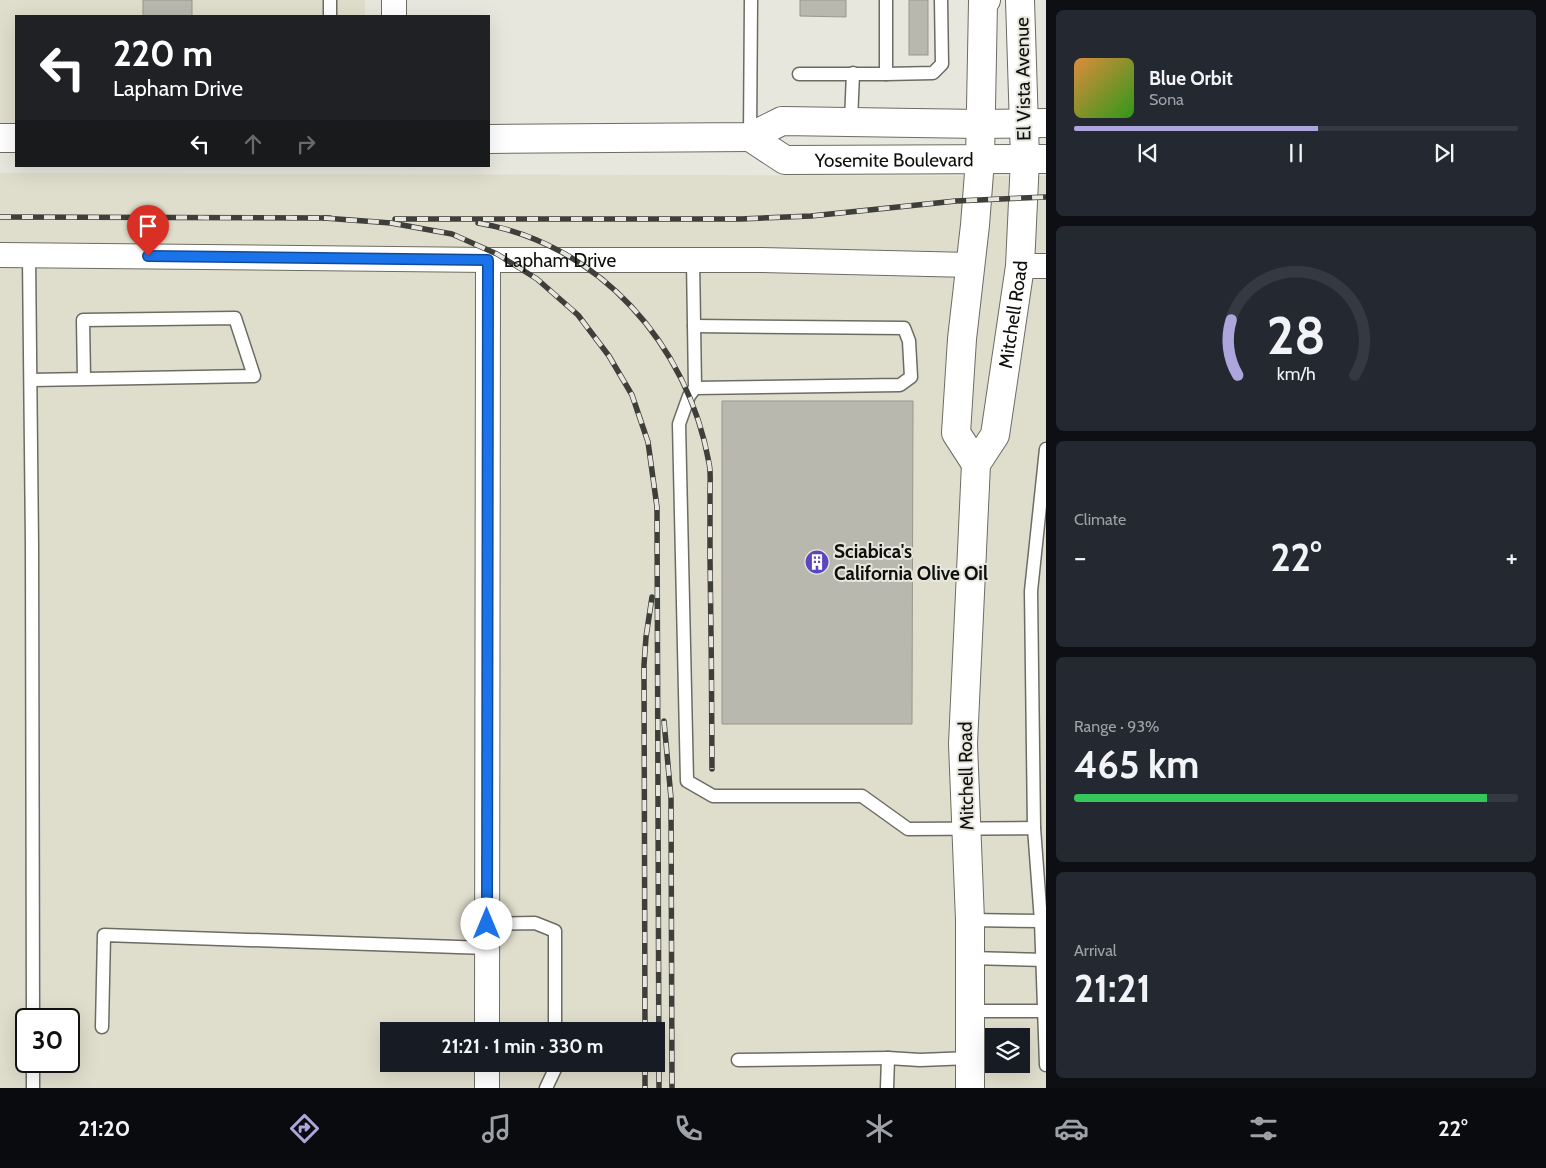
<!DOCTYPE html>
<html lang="en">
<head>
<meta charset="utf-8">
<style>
  :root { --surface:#171b24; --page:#242831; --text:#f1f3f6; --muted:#9ea1a6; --line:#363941; --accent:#aca6dd }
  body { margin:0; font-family:Cabin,sans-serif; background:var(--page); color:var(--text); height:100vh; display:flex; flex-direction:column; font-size:19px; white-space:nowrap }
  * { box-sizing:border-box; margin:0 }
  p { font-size:16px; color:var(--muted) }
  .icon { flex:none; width:28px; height:28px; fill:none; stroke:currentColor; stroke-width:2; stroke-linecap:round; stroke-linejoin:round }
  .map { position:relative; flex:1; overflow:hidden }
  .details { display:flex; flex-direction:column; gap:10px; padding:10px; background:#0d0f14; width:500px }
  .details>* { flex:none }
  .banner { position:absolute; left:15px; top:15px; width:475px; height:152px; border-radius:0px; box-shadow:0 5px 20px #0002; background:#202124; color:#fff; overflow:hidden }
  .fabs { position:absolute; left:985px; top:1028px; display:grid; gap:10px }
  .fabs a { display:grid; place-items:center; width:45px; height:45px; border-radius:0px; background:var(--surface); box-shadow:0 5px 20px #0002; font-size:25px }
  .speed { position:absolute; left:15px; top:1008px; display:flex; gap:10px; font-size:25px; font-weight:700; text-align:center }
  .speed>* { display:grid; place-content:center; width:65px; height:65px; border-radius:50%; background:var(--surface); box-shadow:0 5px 20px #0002; line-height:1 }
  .speed .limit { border:2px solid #111; border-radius:8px; background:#fff; color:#111 }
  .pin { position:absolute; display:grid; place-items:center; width:42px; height:42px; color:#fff; margin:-51px -21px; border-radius:50% 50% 50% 0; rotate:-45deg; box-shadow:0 0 5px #0007 }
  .pin .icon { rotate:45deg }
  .me { position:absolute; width:55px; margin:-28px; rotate:0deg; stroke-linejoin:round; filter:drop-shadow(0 0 4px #0008) }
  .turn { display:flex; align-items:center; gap:18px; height:105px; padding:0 15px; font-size:22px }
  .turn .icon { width:65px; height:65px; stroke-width:2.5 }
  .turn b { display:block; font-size:35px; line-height:42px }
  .lanes { display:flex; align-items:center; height:48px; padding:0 15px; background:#0003; justify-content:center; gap:25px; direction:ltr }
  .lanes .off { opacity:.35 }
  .big { font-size:38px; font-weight:800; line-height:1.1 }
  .details .tile { flex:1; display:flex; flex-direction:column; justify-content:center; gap:8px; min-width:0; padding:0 18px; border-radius:8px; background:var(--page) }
  .details .dial { align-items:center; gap:0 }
  .dial svg { height:130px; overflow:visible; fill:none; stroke:var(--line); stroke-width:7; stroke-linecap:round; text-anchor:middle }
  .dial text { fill:var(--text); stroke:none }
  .song { display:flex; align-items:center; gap:15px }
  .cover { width:60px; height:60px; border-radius:8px; background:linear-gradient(135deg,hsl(30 70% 55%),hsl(110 70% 35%)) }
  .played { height:5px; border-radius:2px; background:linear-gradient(90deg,var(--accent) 55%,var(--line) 55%) }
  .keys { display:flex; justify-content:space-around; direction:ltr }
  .heat { display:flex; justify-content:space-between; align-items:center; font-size:28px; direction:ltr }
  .charge { height:8px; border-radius:4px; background:linear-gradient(90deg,#34c759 93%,var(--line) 0) }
  .trip { position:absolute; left:380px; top:1022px; width:285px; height:50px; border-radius:0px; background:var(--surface); box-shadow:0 5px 20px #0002; font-weight:800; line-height:50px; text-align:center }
  .tabs { display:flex; height:80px; justify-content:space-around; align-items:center; background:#090b0e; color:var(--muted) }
  .tabs .icon { width:35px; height:35px }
  .tabs .active { color:var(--accent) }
  .tabs b { font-size:22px; color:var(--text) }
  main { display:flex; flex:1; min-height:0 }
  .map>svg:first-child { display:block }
  .built { fill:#dfdecd; fill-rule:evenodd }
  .building { fill:#b8b8af; stroke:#97978e }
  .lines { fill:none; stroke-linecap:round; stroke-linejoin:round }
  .lane-casing { stroke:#6c6c63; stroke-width:15 }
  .street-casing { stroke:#6c6c63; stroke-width:26 }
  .secondary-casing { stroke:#6c6c63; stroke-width:30 }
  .primary-casing { stroke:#6c6c63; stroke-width:30 }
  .lane { stroke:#fff; stroke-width:12 }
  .street { stroke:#fff; stroke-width:24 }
  .secondary { stroke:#fff; stroke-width:28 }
  .primary { stroke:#fff; stroke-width:28 }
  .rail-casing { stroke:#3e3e3a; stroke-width:5.5 }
  .rail { stroke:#e8e7de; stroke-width:4; stroke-dasharray:11; stroke-linecap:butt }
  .route-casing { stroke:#114b97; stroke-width:12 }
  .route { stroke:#1a73e8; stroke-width:9 }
  .labels { text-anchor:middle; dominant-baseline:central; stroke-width:4; stroke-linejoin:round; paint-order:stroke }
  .street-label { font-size:19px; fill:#0f0f0c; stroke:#e8e7de }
  .poi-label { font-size:19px; font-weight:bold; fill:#0f0f0c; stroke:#e8e7de; text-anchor:start }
</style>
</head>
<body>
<main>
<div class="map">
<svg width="1046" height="1088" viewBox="0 0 1046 1088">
  <rect width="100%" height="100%" fill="#e8e7de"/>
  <g class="built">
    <polygon points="0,0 365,0 365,16 16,16 16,124 0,124"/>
    <path d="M0,173L1046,176V1088H0ZM26,1019H69V1061H26ZM389,1031H656V1064H389ZM994,1036H1021V1064H994Z"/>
  </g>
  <g class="building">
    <rect x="143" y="0" width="49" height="16"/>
    <polygon points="800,0 846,0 846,17 800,16"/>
    <rect x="909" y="0" width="19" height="55"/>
    <polygon points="722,401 913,401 912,724 722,724"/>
  </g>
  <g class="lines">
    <defs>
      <g id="lane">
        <polyline points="330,0 330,16"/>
        <polyline points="799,74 886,74 886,0"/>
        <polyline points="886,74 933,73 942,64 941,0"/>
        <polyline points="851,121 853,73"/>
        <polyline points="750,137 751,0"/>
        <polyline points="29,256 32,546 33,1019"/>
        <polyline points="693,260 695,388 689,396 679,424 687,781 713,796 862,796 908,829 1034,828 1041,921 1046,1065"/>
        <polyline points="694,326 904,328 909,341 911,377 900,385 695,388"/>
        <polyline points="31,380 254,376 235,318 83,320 84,379"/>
        <polyline points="1034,828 1031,591 1046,449"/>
        <polyline points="970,920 1041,921"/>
        <polyline points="487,924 535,923 555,931 555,1031"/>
        <polyline points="970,958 1046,960"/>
        <polyline points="970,1011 1046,1011"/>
        <polyline points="102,1027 104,935 487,948"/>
        <polyline points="738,1060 888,1058"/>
        <polyline points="33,1061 33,1088"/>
        <polyline points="546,1088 555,1069 555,1064"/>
        <polyline points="887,1088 888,1058 920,1060 970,1058"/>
      </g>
      <g id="street">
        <polyline points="394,0 394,16"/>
        <path id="s1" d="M0,255L488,260H761L970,265"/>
        <polyline points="1020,266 1046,266"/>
        <polyline points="487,1031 488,260"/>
        <polyline points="487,1064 487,1088"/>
      </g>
      <g id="secondary">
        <polyline points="976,464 956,433 962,339 975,225 980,160 983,2 986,0"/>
        <path id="s2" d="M970,1088V920L963,744L976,464L995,435L1020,266L1025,159L1020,0"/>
      </g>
      <g id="primary">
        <path id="s3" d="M750,137L785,160L1046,159"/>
        <polyline points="0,138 16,138"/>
        <polyline points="489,139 750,137 782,121 981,124 1046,123"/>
      </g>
    </defs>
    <use href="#lane" class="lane-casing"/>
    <use href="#street" class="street-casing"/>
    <use href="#secondary" class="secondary-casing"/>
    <use href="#primary" class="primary-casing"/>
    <use href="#lane" class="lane"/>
    <use href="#street" class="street"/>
    <use href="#secondary" class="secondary"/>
    <use href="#primary" class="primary"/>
    <defs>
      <g id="rail">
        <polyline points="0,217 330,218"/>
        <polyline points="324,218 391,223 452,234 497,254 537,279 578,315 609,356 632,395 648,442 657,507 659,1088"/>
        <polyline points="395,219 741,219 811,216 956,201 1046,197"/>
        <path d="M478,223C599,243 688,345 709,463C711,472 710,483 710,493C710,514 710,536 710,557C711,628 712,698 712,769"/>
        <polyline points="664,721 671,798 672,1088"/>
        <polyline points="645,1031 644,665 646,637 652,597"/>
        <polyline points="645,1064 645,1088"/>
      </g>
    </defs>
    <use href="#rail" class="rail-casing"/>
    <use href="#rail" class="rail"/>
  </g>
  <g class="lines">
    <defs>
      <polyline id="route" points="148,256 488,260 487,924"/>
    </defs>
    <use href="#route" class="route-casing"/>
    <use href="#route" class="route"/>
  </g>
  <defs>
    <symbol id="building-disc" viewBox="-11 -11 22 22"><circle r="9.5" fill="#5847bf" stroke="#e8e7de"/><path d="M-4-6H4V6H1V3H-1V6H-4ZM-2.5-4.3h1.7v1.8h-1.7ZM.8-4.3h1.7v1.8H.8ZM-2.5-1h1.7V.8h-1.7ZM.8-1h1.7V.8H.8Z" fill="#fff"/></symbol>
  </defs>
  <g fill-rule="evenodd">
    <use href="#building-disc" x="803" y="548" width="28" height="28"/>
  </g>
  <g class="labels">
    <g class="street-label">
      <text transform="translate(1023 79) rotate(-91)">El Vista Avenue</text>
      <text stroke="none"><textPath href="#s3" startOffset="151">Yosemite Boulevard</textPath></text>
      <text stroke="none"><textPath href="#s1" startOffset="560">Lapham Drive</textPath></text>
      <text stroke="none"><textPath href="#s2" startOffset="781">Mitchell Road</textPath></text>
      <text transform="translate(966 776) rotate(-91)">Mitchell Road</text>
    </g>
    <g class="poi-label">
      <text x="834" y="551">Sciabica's<tspan x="834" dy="22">California Olive Oil</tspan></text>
    </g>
  </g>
</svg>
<div class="fabs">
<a><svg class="icon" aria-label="layers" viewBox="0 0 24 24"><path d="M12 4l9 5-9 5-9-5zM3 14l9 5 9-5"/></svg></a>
</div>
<div class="speed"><div class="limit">30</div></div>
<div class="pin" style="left:148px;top:256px;background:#d93025"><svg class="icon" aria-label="arrive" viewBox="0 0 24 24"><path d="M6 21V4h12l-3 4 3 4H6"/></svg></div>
<svg class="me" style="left:487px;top:924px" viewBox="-20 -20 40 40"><circle r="19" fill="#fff"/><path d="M0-13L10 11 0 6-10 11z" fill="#1a73e8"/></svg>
<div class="trip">21:21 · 1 min · 330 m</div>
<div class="banner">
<div class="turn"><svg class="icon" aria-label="left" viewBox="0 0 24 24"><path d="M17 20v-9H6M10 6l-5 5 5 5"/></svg><div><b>220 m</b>Lapham Drive</div></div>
<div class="lanes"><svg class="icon" aria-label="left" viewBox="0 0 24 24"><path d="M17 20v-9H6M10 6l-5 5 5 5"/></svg><svg class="icon off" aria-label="ahead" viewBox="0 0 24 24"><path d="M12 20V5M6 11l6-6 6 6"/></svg><svg class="icon off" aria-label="right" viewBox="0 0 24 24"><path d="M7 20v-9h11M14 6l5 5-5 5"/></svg></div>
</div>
</div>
<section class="details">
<div class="tile">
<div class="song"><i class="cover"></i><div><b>Blue Orbit</b><p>Sona</p></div></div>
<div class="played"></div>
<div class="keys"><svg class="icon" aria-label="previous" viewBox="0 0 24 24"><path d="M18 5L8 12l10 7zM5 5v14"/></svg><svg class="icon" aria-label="pause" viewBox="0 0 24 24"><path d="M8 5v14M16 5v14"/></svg><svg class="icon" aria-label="next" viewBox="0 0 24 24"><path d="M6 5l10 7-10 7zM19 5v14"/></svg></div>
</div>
<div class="tile dial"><svg viewBox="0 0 100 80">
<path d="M14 69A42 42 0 1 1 86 69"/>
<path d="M14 69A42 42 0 0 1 10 35" stroke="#aca6dd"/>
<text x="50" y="56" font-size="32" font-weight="700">28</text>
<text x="50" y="72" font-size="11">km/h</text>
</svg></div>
<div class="tile"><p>Climate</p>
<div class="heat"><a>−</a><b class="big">22°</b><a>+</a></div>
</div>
<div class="tile"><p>Range · 93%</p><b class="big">465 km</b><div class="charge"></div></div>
<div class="tile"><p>Arrival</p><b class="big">21:21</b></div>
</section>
</main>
<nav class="tabs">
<b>21:20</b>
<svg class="icon active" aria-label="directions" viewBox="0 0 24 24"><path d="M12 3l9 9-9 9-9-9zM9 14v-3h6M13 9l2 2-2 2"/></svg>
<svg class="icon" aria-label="music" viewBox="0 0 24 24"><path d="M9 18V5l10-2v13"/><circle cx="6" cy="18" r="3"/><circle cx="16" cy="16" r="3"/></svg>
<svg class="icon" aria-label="phone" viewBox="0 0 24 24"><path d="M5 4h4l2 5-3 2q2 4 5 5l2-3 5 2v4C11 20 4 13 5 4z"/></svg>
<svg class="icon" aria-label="climate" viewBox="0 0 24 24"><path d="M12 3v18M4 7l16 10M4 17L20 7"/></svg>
<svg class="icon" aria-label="car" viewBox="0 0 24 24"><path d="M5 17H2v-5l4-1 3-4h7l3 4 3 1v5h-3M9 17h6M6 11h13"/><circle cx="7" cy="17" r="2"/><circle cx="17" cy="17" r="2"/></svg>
<svg class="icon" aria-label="filters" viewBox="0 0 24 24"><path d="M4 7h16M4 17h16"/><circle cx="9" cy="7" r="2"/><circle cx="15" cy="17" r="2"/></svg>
<b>22°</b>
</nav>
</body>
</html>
